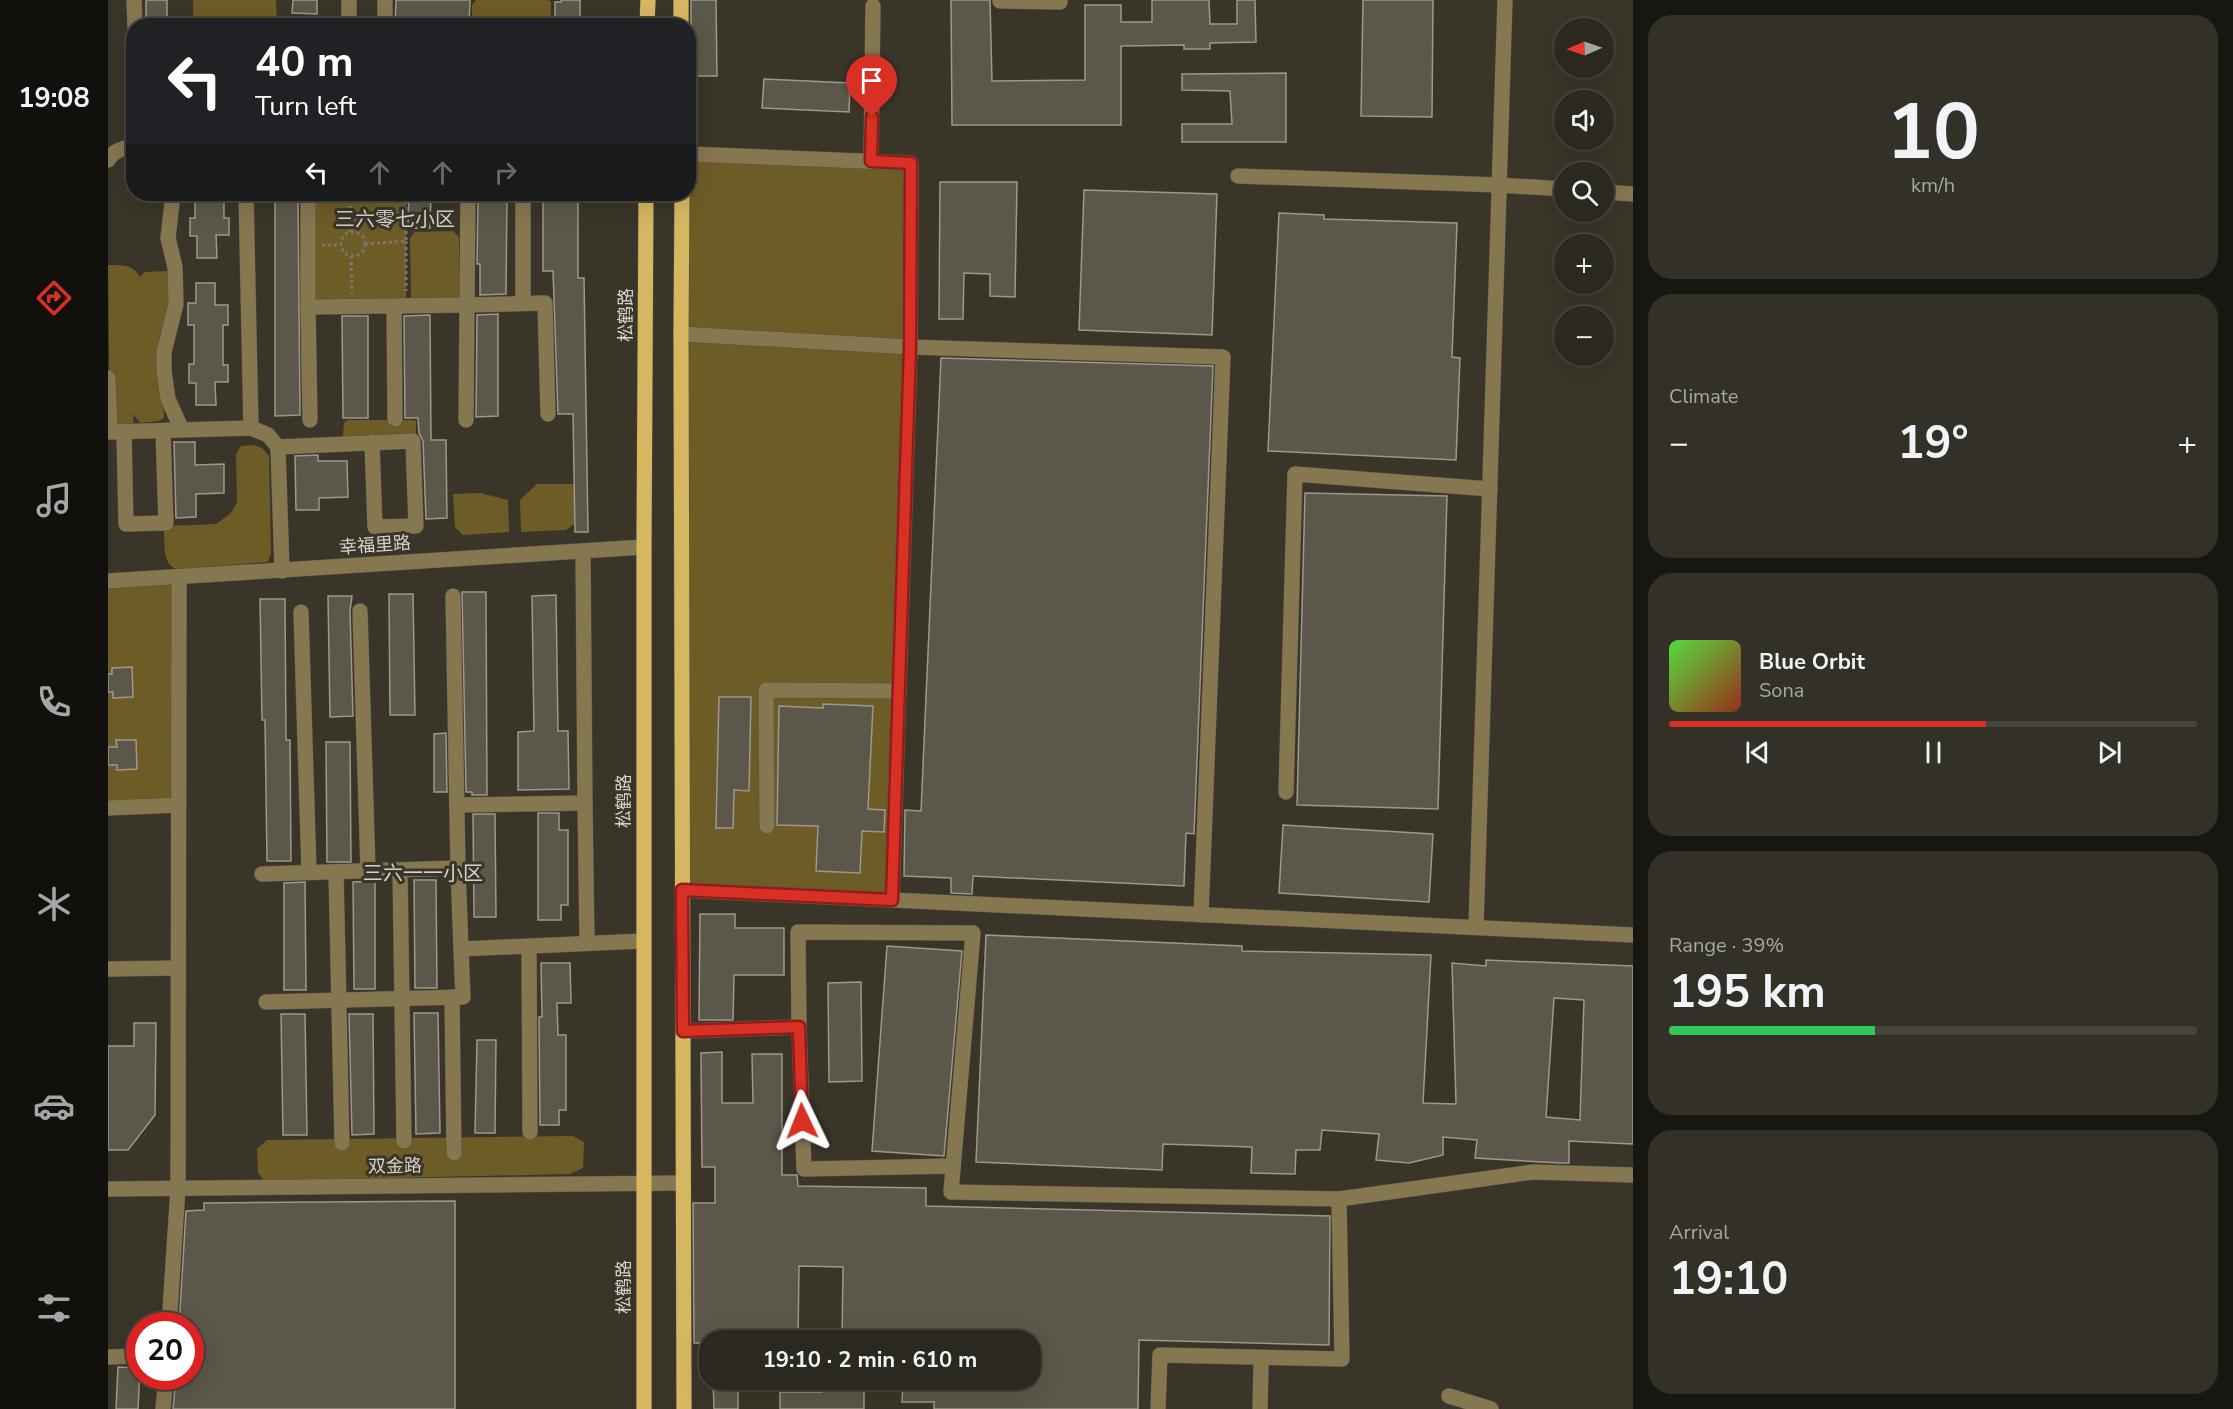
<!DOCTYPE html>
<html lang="en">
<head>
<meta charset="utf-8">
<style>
  :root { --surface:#2b281f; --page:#333028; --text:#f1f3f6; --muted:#a6a6a4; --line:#47443d; --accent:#d93025 }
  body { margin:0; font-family:"Nunito Sans","Noto Sans SC",sans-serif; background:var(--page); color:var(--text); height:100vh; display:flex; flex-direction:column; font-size:22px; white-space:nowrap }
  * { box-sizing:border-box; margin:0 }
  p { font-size:20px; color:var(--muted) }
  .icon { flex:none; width:33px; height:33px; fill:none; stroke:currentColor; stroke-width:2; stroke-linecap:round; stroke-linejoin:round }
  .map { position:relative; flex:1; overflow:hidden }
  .details { display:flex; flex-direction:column; gap:15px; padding:15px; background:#181611; width:600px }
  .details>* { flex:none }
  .guide { position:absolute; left:18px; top:18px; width:570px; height:183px; border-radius:24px; box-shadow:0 6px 24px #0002,0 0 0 2px var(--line); background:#202124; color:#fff; overflow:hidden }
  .needle { width:39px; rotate:268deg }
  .controls { position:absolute; left:1446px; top:18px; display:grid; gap:12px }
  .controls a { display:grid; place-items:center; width:60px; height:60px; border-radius:50%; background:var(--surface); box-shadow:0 6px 24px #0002,0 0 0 2px var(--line); font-size:30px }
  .speed { position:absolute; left:18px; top:1312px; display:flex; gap:12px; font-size:30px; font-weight:700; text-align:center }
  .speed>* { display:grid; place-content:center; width:78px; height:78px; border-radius:50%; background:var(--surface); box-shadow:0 6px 24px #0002,0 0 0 2px var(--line); line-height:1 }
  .speed .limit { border:9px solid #d22; background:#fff; color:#111 }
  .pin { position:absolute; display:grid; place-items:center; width:51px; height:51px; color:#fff; margin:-62px -26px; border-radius:50% 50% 50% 0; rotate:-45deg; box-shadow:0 0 6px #0007 }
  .pin .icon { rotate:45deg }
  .me { position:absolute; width:66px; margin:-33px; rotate:358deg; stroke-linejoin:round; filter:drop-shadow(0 0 4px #0008) }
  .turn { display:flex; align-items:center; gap:21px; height:126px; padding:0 30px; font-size:27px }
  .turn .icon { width:78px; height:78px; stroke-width:2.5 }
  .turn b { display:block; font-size:42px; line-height:51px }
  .lanes { display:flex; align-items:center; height:57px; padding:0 30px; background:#0003; justify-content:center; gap:30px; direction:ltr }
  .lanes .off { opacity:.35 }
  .big { font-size:45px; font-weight:700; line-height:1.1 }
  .details .widget { flex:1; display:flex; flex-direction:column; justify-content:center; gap:9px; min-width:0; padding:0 21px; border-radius:24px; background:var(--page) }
  .details .dial { align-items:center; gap:0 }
  .dial b { font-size:78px; line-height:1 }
  .song { display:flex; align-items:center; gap:18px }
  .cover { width:72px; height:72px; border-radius:9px; background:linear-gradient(135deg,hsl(110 70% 55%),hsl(10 70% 35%)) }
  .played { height:6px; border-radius:3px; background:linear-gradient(90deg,var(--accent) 60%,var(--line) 60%) }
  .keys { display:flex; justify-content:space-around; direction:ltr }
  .heat { display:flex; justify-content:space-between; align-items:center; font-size:33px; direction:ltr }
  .charge { height:9px; border-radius:4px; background:linear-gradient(90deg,#34c759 39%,var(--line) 0) }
  .trip { position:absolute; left:591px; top:1330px; width:342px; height:60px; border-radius:24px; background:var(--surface); box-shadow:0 6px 24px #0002,0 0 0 2px var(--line); font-weight:700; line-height:60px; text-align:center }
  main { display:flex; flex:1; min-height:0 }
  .tabs { display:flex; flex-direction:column; width:108px; justify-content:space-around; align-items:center; background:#11100c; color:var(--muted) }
  .tabs .icon { width:42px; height:42px }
  .tabs .selected { color:var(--accent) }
  .tabs b { font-size:27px; color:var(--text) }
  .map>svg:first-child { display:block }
  .green { fill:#6e5c27 }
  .building { fill:#5b574a; stroke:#9d988a; stroke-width:1.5; fill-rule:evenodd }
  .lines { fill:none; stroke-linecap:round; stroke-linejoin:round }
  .minor-casing { stroke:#555146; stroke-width:16 }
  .major-casing { stroke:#555146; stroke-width:16 }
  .path { stroke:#7a766c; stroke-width:3; stroke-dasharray:3 3; stroke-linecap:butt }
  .minor { stroke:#857750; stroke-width:15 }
  .major { stroke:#d5b762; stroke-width:15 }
  .route-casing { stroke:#8d1f18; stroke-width:15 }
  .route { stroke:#d93025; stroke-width:10 }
  .labels { text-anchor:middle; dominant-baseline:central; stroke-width:6; stroke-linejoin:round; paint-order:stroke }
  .street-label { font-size:18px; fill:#d5d2cb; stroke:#393529 }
  .neighbourhood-label { font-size:20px; fill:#d5d2cb; stroke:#393529 }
</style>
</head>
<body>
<main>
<nav class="tabs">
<b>19:08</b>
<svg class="icon selected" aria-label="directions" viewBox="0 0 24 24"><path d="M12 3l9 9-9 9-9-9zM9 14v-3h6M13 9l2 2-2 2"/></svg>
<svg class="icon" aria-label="music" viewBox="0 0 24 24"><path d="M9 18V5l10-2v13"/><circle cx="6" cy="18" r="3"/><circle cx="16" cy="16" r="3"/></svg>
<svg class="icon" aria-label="phone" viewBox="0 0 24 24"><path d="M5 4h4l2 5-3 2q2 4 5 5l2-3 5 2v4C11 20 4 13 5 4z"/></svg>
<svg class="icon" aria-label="climate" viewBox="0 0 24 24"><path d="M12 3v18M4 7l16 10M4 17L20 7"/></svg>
<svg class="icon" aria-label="car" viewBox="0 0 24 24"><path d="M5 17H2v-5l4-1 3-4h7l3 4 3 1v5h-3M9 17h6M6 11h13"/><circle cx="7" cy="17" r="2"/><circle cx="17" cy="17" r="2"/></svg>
<svg class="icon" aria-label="filters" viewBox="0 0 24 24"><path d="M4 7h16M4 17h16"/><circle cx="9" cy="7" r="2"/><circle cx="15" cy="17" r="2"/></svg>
</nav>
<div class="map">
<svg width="1525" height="1409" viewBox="0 0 1525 1409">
  <rect width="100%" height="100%" fill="#393529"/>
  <g class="green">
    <polygon points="85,0 168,0 169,25 85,25"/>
    <polygon points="368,0 440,0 443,2 443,25 364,25 364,5"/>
    <polygon points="581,154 803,163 784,900 574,890"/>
    <polygon points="200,194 298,194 298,306 200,307"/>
    <polygon points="345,231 351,237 352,298 308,303 303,298 302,238 307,232"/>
    <path d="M0,265C14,265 25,264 32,277L37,272L58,271L61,274L62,294L60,313L52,335L50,356V385L56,412V418L51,421L32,423L25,414L26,432H2Z"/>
    <polygon points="240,420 304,420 308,421 308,436 239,440 235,436 236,423"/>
    <path d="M146,445L154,448L161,456L163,553L160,562L69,569C54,565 57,544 56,531L61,526L108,524L123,513L129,502L128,454L133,446Z"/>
    <polygon points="429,484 466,484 466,524 458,530 413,532 412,500"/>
    <polygon points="372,493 400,500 401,532 355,535 347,527 345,494"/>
    <polygon points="71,578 71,805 0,808 0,581"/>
    <polygon points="465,1136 476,1142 475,1168 462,1174 156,1181 150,1173 149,1149 159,1140"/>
  </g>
  <g class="building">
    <rect x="38" y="0" width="21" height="26"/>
    <polygon points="185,0 209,0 209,14 184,13"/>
    <polygon points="288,0 362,0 361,26 287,26"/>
    <polygon points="453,0 472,0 472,26 447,26 447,2 453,2"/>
    <polygon points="583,0 608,0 609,76 583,76"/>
    <polygon points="843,0 882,0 884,81 977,80 977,5 1013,5 1013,22 1044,22 1044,0 1101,0 1102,24 1129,24 1129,0 1147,0 1148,42 1102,43 1102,49 1076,49 1076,45 1013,46 1013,125 844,125"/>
    <polygon points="1255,0 1325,0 1324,117 1253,116"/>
    <polygon points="1178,73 1178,142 1074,142 1074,124 1124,124 1122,91 1074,90 1074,74"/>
    <polygon points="656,79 742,83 741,112 654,108"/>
    <polygon points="832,182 909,182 907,297 882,296 882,274 856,273 855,319 831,319"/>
    <polygon points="976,190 1109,194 1104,335 971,330"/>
    <polygon points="87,194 116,194 116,218 121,218 121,235 108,235 109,258 89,258 89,236 82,236 82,218 87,218"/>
    <polygon points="167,194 190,194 192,415 167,416"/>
    <polygon points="301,194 323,194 322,228 300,228"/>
    <polygon points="372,194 399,194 398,294 372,295 372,264 369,264 370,197 372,197"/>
    <polygon points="435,194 470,194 470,278 476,278 480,532 467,532 465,414 450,414 445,271 435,271"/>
    <polygon points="1171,213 1216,215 1216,219 1349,223 1344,357 1352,358 1348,460 1160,451"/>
    <polygon points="88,283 107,283 107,305 120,305 120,325 115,325 115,365 120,365 120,382 107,382 108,405 88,405 88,383 81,383 81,364 86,364 86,325 80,325 80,303 88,303"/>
    <polygon points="390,314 390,416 368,417 369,315"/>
    <polygon points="322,315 323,440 338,440 339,518 318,519 315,441 311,433 310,418 297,418 296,316"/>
    <polygon points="234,316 260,316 260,418 235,418"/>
    <polygon points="833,358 1105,366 1086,834 1078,833 1076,886 865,876 864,894 843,893 843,878 796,876 797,810 813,811"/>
    <polygon points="66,442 87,442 87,465 116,464 116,493 88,494 88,517 68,518"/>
    <polygon points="210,455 210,461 239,461 240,497 211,498 211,510 188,510 187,456"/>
    <polygon points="1197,493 1339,496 1330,809 1189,805"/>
    <polygon points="354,592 378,592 379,795 364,795 364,792 358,792"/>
    <polygon points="281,594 305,594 307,715 282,715"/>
    <polygon points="448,595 450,731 460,731 461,789 410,790 410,732 426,731 424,596"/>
    <polygon points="220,596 244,596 242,611 245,716 222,717"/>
    <polygon points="152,599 177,599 178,740 182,740 183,861 159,861 157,720 154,720"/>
    <polygon points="24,667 25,697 5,698 5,692 0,692 0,674 4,674 4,668"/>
    <polygon points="611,697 643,697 641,791 626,790 625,828 608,828"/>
    <polygon points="715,704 765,706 760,809 777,810 776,832 754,831 752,873 708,871 710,826 669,825 671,706 715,708"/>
    <polygon points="338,733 339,792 326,792 326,734"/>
    <polygon points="8,740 28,740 29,769 9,770 9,765 0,765 0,747 9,747"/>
    <polygon points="218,742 242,742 243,862 219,862"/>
    <polygon points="430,813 451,813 451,830 460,830 460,905 453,905 453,920 430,920"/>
    <polygon points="365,814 387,814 388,917 366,917"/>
    <polygon points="1175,825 1325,834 1321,902 1171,893"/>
    <polygon points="306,880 328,880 329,988 307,988"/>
    <polygon points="267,881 267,989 246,989 245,882"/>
    <polygon points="197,882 198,990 176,990 176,883"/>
    <polygon points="592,914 627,914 627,928 676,928 676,975 626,975 625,1020 591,1020"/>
    <path d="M878,935L1134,946V951L1323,955L1315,1103L1348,1104L1344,963L1378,966V960L1525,966V1144L1461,1141V1163H1452L1367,1158L1369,1140L1335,1137V1155L1301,1163L1268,1160L1271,1134L1214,1130L1212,1150H1188L1187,1174L1143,1173L1144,1147L1055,1144L1054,1170L868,1162ZM1446,998L1476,1000L1472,1120L1438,1117Z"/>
    <polygon points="779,946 854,951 836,1156 764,1151"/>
    <polygon points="433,963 462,963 463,1003 449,1003 450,1035 458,1035 458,1110 451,1110 451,1125 432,1125 431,1017 434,1017"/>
    <polygon points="753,982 754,1081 721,1082 720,983"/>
    <polygon points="306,1013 330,1013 332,1133 308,1134"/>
    <polygon points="173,1014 197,1014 199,1135 175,1135"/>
    <polygon points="241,1014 265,1014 266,1134 244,1135"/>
    <polygon points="26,1023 48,1023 47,1115 20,1150 0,1150 0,1046 26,1046"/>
    <polygon points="369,1040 388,1040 387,1133 367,1133"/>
    <polygon points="614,1052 614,1103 645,1103 644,1054 674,1054 674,1175 689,1175 690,1186 818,1188 818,1206 1222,1216 1221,1345 1031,1340 1030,1409 826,1409 826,1402 794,1402 795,1380 922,1380 922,1341 734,1341 735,1267 691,1266 690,1341 601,1341 601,1343 586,1343 585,1203 607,1203 607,1167 594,1167 593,1053"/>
    <polygon points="347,1201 347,1409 65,1409 68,1377 82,1377 82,1326 71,1326 78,1211 96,1210 96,1203"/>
    <polygon points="10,1367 32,1368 30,1409 8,1409"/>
    <polygon points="605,1380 630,1380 630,1409 606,1409"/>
    <polygon points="714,1380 756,1380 756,1409 672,1409 672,1392 714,1392"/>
  </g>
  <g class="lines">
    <defs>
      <g id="minor">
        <polyline points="26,0 27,26"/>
        <polyline points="241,0 241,17"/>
        <polyline points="277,0 277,26"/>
        <polyline points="892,1 952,2 952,0"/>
        <polyline points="580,154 803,163 802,347 784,900"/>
        <path d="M0,160C5,151 16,147 26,147"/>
        <polyline points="763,161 765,6"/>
        <polyline points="1130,176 1391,185 1456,189"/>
        <polyline points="1496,192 1525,194"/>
        <polyline points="65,194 60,238 67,267 68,304 56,352 56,371 60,399 74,430"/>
        <polyline points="138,194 143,428 160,435 170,447 174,571"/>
        <polyline points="200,194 200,307 359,305 360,194"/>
        <polyline points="415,303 415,194"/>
        <polyline points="286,306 287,419"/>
        <polyline points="200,307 202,420"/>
        <polyline points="573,334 802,347 1115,357 1093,915"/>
        <polyline points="0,378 2,432 143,428"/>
        <polyline points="358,420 359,305 437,303 440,414"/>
        <polyline points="16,432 18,524 58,523 55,431"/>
        <polyline points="170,447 305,441 308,526 267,527 264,442"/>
        <polyline points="475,551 477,803"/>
        <polyline points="0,581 536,547"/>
        <polyline points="345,596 350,868"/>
        <polyline points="252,611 260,870"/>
        <polyline points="193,612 201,872"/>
        <polyline points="1178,792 1187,474 1382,489"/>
        <polyline points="349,805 477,803 479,943"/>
        <polyline points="0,808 71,805"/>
        <polyline points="659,826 658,690 791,691"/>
        <polyline points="292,870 296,1141"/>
        <polyline points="228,872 234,1143"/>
        <polyline points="154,874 350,868 353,949 535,941"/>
        <polyline points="574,890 1525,935"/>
        <polyline points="1368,927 1397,0"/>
        <polyline points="421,946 422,1132"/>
        <polyline points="0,969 70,968"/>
        <polyline points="344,997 346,1153"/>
        <polyline points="158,1002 355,997 353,949"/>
        <polyline points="691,1027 696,1169 845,1166"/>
        <polyline points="575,1031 691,1027 690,932 865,933 843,1192 1231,1199 1425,1172 1525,1175"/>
        <polyline points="0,1189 575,1183"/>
        <polyline points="61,1326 70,1188 71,578"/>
        <polyline points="0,1357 32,1356"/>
        <polyline points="1341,1396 1383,1409"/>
        <polyline points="55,1409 58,1377"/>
        <polyline points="1050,1409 1052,1355 1234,1359 1231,1199"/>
        <polyline points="1152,1409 1153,1366"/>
      </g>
      <g id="major">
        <polyline points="573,0 573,26"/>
        <polyline points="539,26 540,0"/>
        <polyline points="574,194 573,334 576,1409"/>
        <polyline points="536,1409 536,547 538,194"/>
      </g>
    </defs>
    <use href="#minor" class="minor-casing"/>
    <use href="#major" class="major-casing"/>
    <g class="path">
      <polyline points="242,194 242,232"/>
      <circle cx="245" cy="244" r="12"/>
      <polyline points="298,241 298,291"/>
      <polyline points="257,244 298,241 298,194"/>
      <polyline points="214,245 233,245"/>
      <polyline points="243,256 244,293"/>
    </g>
    <use href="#minor" class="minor"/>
    <use href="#major" class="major"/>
  </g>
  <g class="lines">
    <defs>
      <polyline id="route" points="694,1121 691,1027 575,1031 574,890 784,900 802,347 803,163 763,161 764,117"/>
    </defs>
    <use href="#route" class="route-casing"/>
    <use href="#route" class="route"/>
  </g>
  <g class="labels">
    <g class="street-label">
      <text transform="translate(518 315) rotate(-90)">松鹤路</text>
      <text transform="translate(267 545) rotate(-4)">幸福里路</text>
      <text transform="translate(516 801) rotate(-90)">松鹤路</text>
      <text transform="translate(287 1166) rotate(-1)">双金路</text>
      <text transform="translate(516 1287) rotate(-90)">松鹤路</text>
    </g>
    <g class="neighbourhood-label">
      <text x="287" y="219">三六零七小区</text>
      <text x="315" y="873">三六一一小区</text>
    </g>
  </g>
</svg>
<div class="controls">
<a><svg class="needle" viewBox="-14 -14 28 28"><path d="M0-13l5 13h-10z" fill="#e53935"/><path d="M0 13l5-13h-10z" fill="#a6a6a4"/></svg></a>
<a><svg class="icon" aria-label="sound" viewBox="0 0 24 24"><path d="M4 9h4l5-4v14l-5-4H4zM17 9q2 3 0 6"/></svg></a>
<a><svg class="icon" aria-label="search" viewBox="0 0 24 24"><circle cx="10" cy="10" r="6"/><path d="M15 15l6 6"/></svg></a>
<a>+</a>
<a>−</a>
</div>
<div class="speed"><div class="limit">20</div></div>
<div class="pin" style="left:764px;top:117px;background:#d93025"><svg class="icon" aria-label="arrive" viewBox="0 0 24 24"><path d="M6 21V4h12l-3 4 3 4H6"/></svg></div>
<svg class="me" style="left:694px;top:1121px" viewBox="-20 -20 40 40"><path d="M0-17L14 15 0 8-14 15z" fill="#d93025" stroke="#fff" stroke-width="4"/></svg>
<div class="trip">19:10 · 2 min · 610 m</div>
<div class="guide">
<div class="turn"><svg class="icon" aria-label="left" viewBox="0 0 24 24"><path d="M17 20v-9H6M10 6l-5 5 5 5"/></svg><div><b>40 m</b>Turn left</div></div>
<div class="lanes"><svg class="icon" aria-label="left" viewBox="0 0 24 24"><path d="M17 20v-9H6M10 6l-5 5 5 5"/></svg><svg class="icon off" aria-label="ahead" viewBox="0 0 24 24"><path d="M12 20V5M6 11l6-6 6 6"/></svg><svg class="icon off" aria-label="ahead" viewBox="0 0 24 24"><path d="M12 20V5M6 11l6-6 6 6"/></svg><svg class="icon off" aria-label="right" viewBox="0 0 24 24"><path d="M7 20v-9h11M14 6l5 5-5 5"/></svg></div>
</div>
</div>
<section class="details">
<div class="widget dial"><b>10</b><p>km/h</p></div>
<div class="widget"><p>Climate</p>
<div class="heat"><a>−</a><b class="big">19°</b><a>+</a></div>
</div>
<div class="widget">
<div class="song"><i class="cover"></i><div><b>Blue Orbit</b><p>Sona</p></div></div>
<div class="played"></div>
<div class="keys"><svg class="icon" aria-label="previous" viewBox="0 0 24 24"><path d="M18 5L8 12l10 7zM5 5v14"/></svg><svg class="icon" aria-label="pause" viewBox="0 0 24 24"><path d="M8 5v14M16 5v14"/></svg><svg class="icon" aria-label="next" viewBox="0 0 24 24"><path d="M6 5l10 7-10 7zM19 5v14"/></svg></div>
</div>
<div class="widget"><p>Range · 39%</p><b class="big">195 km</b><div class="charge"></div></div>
<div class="widget"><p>Arrival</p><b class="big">19:10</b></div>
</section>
</main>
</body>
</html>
